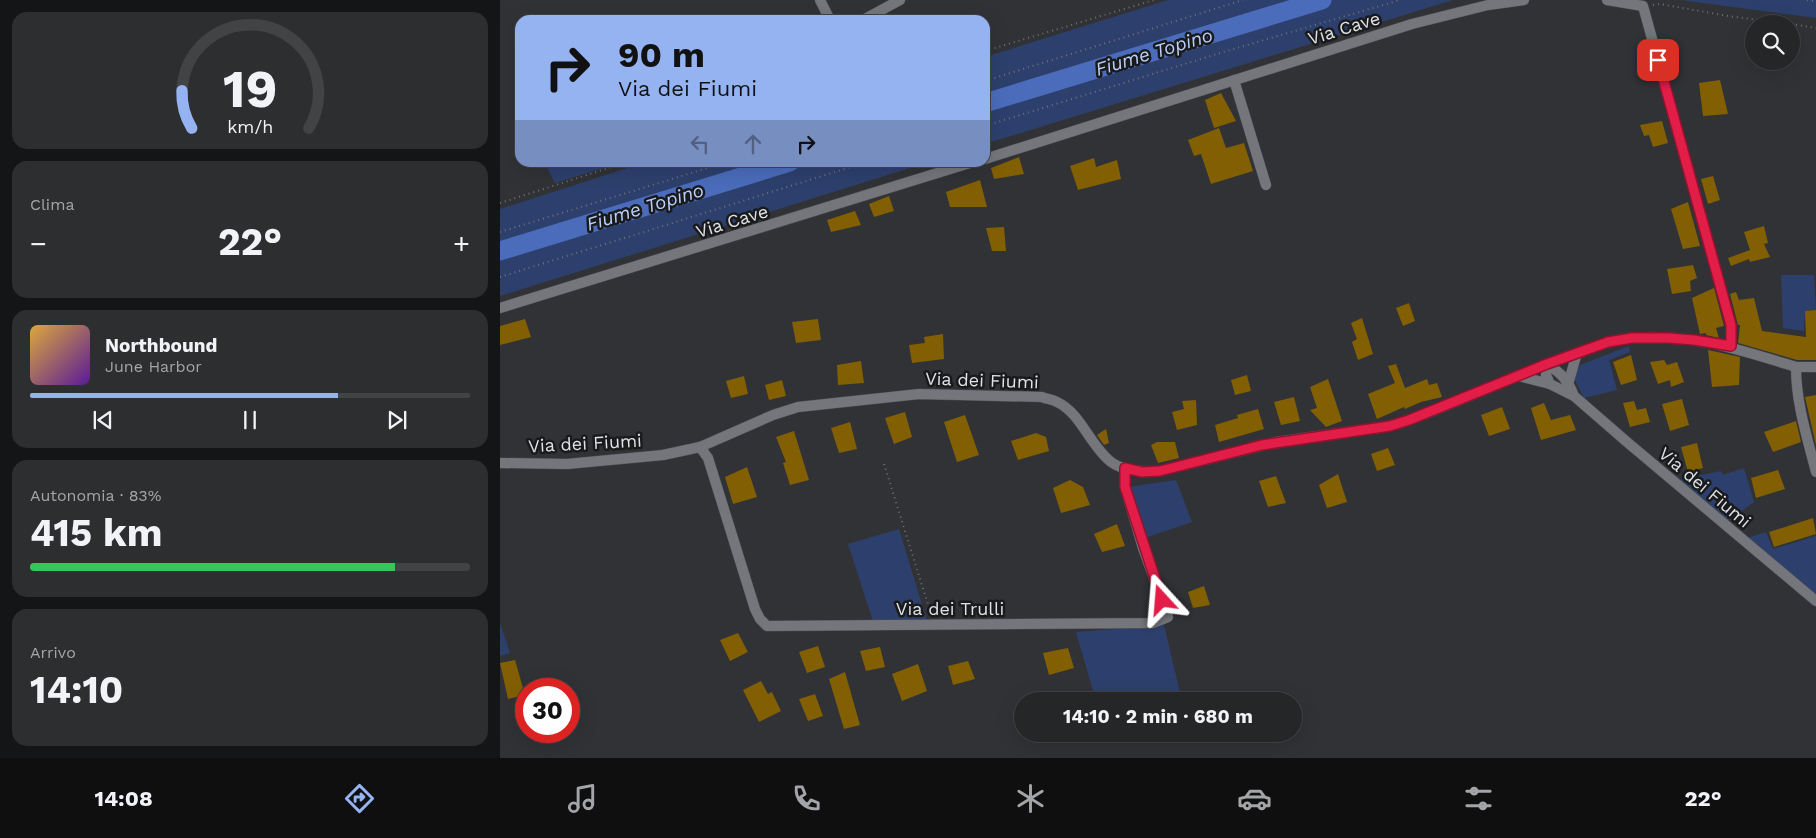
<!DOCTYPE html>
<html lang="it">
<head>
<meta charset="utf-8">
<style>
  :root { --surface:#252628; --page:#2d2e30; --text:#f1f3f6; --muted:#a3a5a8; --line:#424345; --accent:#95b2f1 }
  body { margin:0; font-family:"Work Sans",sans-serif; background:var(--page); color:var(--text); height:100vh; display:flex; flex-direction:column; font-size:19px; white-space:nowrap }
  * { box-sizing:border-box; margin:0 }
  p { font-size:16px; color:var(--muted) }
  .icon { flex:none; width:28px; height:28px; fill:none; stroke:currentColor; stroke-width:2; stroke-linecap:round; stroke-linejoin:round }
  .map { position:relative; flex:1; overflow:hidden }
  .details { display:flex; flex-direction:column; gap:12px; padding:12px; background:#141516; width:500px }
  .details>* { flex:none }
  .hud { position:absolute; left:15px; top:15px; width:475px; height:152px; border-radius:15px; box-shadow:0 5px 20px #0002,0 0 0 1px var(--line); background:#95b2f1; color:#111; overflow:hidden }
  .fabs { position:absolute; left:1245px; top:15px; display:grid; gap:10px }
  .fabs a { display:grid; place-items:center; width:55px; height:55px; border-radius:50%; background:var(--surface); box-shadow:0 5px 20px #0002,0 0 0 1px var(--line); font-size:25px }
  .speed { position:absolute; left:15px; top:678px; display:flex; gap:10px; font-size:25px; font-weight:700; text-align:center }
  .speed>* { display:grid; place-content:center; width:65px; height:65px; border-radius:50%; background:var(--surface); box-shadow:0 5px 20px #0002,0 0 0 1px var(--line); line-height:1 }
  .speed .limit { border:8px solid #d22; background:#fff; color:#111 }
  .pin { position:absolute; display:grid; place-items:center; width:42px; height:42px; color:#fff; margin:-21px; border-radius:10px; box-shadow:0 2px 8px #0006 }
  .me { position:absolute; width:55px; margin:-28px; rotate:341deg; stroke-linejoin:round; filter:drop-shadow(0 0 4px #0008) }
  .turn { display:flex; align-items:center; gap:18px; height:105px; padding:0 20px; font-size:22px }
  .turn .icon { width:65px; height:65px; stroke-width:2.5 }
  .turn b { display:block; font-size:35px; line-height:42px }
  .lanes { display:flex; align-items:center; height:48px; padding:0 20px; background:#0003; justify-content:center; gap:25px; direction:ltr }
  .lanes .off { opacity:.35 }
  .big { font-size:38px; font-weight:700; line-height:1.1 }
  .details .widget { flex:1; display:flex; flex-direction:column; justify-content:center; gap:8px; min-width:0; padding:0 18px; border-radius:15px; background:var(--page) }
  .details .dial { align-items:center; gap:0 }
  .dial svg { height:130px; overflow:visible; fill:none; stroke:var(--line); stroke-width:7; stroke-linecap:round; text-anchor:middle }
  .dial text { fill:var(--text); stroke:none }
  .song { display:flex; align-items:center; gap:15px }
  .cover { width:60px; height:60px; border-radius:8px; background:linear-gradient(135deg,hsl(40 70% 55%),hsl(270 70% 35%)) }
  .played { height:5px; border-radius:2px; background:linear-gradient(90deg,var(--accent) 70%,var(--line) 70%) }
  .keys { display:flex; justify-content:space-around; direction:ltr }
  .heat { display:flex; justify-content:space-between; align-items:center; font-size:28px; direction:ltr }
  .charge { height:8px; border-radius:4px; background:linear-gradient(90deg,#34c759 83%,var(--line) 0) }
  .trip { position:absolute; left:514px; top:692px; width:288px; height:50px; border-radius:25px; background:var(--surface); box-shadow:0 5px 20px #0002,0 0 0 1px var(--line); font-weight:700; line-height:50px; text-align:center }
  .tab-bar { display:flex; height:80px; justify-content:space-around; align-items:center; background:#0f0f10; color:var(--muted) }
  .tab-bar .icon { width:35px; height:35px }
  .tab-bar .on { color:var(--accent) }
  .tab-bar b { font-size:22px; color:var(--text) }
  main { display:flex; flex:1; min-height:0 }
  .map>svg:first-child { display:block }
  .green { fill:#2d406d }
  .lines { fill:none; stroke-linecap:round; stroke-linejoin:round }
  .river { stroke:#4b6cbb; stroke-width:19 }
  .building { fill:#825f03 }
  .street-casing { stroke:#4c4e51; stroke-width:11 }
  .path { stroke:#6f7073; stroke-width:2; stroke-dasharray:1 4; stroke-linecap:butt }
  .street { stroke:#74767b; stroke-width:10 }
  .route-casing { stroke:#92132f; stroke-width:12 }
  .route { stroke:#e11d48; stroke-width:9 }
  .labels { text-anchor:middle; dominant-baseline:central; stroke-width:5; stroke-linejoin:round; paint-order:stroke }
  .street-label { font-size:18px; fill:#e0e1e4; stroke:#191a1c }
  .water-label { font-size:19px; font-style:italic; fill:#bcd0fb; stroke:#191a1c }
</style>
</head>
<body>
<main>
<section class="details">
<div class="widget dial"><svg viewBox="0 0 100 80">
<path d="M14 69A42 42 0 1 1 86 69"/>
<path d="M14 69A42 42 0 0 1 8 46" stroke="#95b2f1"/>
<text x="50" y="56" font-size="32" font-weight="700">19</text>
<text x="50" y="72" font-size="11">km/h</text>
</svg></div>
<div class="widget"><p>Clima</p>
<div class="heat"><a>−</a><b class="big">22°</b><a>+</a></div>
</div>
<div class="widget">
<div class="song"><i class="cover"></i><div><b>Northbound</b><p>June Harbor</p></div></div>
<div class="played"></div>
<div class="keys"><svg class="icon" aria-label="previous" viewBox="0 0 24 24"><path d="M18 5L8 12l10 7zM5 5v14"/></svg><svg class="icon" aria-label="pause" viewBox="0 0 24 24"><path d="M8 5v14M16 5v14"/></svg><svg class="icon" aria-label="next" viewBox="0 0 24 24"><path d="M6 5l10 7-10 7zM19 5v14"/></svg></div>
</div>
<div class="widget"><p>Autonomia · 83%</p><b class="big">415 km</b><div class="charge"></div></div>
<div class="widget"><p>Arrivo</p><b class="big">14:10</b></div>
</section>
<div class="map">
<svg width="1316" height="758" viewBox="0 0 1316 758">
  <rect width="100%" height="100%" fill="#313236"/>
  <g class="green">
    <polygon points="668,0 953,0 485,144 485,57"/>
    <polygon points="1181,0 1316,0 1316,18"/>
    <polygon points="146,162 426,162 426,163 0,296 0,209"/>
    <polygon points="45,163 120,163 55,183"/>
    <polygon points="1281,275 1314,275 1316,310 1305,311 1304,331 1283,328"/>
    <polygon points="1129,346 1130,352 1109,360 1117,390 1084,398 1074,378 1080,365"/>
    <polygon points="1244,468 1254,502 1224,524 1177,480 1221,471 1223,475"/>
    <polygon points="676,480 692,522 645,538 628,487"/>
    <polygon points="399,529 427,621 373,621 348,544"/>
    <polygon points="1266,532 1273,549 1316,536 1316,598 1247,538"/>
    <polygon points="0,623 10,653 0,656"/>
    <polygon points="664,625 682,701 596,701 576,632"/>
  </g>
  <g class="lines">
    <g class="river">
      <polyline points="485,103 822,0"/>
      <polyline points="0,251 290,162"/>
    </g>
  </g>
  <g class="building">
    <polygon points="1220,80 1228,114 1203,116 1199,83"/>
    <polygon points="721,93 736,121 714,128 705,100"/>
    <polygon points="1162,121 1168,143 1153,147 1149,135 1144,136 1140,125"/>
    <polygon points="719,128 726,148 744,143 753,171 711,184 701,154 694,156 688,140"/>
    <polygon points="519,157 524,174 494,179 491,168"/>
    <polygon points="594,158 596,167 617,160 621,179 578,190 570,166"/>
    <polygon points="1213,176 1220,200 1208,204 1201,179"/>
    <polygon points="480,180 487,207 450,207 446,192"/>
    <polygon points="389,196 394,211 374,217 369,204"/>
    <polygon points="1188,202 1200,246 1183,249 1171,209"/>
    <polygon points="355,211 361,225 331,232 327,220"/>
    <polygon points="1264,226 1268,243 1264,244 1270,257 1250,262 1249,259 1231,266 1228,258 1250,250 1244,232"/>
    <polygon points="504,227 506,251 492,251 486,228"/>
    <polygon points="1193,265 1197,278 1190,281 1191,291 1172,294 1167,269"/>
    <polygon points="1214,288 1224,326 1216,328 1219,338 1206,335 1206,333 1200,334 1192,298"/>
    <polygon points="1236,292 1239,300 1254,298 1262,331 1306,337 1305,311 1316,310 1316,360 1297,360 1238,343 1240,325 1238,325 1230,294"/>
    <polygon points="909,303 915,321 903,326 896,308"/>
    <polygon points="862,318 873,354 858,360 852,342 857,339 851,323"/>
    <polygon points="25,319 31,337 0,345 0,326"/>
    <polygon points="318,319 321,340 296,343 292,322"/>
    <polygon points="443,334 444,359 412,363 409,345 425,343 424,337"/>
    <polygon points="1208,350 1240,357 1239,385 1212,387"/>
    <polygon points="1131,355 1137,380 1121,385 1113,362"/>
    <polygon points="1164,360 1167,365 1177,362 1184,382 1171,387 1170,380 1158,384 1150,362"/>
    <polygon points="361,361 364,383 338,385 337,365"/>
    <polygon points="896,364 905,388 927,379 929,385 937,383 942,397 921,402 905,409 904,407 877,419 868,394 895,383 888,366"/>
    <polygon points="747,375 751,391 735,395 731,380"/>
    <polygon points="244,376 248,394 231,398 226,381"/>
    <polygon points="828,379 842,421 826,427 810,410 817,408 810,387"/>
    <polygon points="282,380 286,396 269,400 265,385"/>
    <polygon points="1316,395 1316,445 1305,397"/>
    <polygon points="794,397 800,421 781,425 774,402"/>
    <polygon points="1182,399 1189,425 1170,431 1162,404"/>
    <polygon points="696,400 697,425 677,430 672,412 684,409 682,401"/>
    <polygon points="1134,401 1137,410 1146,408 1150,422 1130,427 1123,403"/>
    <polygon points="1044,403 1051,420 1070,415 1076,430 1041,440 1031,408"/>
    <polygon points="1002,407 1010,429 989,436 981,415"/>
    <polygon points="758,409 764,429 719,442 715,425 738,418 737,415"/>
    <polygon points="405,412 412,437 394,444 385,418"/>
    <polygon points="465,415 479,455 457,462 444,422"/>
    <polygon points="1296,421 1301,442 1273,452 1264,432"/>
    <polygon points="350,422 357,449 339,453 331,428"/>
    <polygon points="606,429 609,443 604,445 597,435"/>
    <polygon points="294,431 309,480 290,485 283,463 286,462 276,437"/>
    <polygon points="536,433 546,437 549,451 518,460 511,441"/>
    <polygon points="657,442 675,442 679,458 658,463 651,445"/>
    <polygon points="1197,443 1203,468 1188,472 1181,447"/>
    <polygon points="888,448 895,465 877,471 871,454"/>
    <polygon points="247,467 257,497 233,504 225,477"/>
    <polygon points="1278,470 1285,489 1256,498 1251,478"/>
    <polygon points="838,474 847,502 827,508 819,485"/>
    <polygon points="776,476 786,503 768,507 759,481"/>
    <polygon points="570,480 583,487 590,505 561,513 553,488"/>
    <polygon points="1313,518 1316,534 1274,547 1269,532"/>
    <polygon points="617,524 625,546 602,552 594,534"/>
    <polygon points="704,586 710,605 693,608 688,592"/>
    <polygon points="238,633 248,652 230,661 220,640"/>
    <polygon points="318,646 325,667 307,673 299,652"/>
    <polygon points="380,647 385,667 366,671 360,651"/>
    <polygon points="568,648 574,668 549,675 543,653"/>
    <polygon points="15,660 25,695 8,699 0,663"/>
    <polygon points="468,661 475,679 453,685 448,666"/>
    <polygon points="418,664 427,691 402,701 392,674"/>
    <polygon points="345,672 360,725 344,729 329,679"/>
    <polygon points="261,681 268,694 272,692 281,711 259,722 243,690"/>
    <polygon points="315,694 323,716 308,721 299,699"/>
  </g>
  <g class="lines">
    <defs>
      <g id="street">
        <polyline points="320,0 330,20"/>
        <polyline points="1107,0 1143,6 1231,325 1231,347"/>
        <polyline points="363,20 400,0"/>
        <polyline points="734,80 766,185"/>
        <polyline points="485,159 912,24 988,5 1024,0"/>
        <polyline points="0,308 473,162"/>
        <path d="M1316,367H1296C1296,403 1307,437 1316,472"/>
        <polyline points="1019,376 1050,384"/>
        <polyline points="1069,381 1077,353"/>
        <path d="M1074,396C1068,380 1061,373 1047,364L1046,375L1050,384L1074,396L1127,442L1316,601"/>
        <polyline points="200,447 208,458 255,609 260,619 267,626 653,623 668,617 643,548 625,487 625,468"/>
        <path d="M0,463L67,464L163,455L200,447L273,415L298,407L419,394L542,397C546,399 552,399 557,402C581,413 590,446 611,462C625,472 644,472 660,471L776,442L889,426L909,420C964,400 1016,375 1071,355C1091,348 1112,339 1133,338C1192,333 1241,350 1296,367"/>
      </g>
    </defs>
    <use href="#street" class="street-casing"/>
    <g class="path">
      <polyline points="1307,0 1316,1"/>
      <polyline points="1153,5 1160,4 1228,16 1289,24"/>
      <polyline points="1291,24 1316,28"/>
      <polyline points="485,51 654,0"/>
      <polyline points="485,81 743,0"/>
      <polyline points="485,126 720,53 900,0"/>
      <polyline points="0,203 127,162"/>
      <polyline points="0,232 227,162"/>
      <polyline points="0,277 367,162"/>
      <polyline points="384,464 431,614"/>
    </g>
    <use href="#street" class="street"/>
  </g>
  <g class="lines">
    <defs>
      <polyline id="route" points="662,600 625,487 625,468 642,472 660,471 762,445 890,426 909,420 1047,364 1108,342 1132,338 1168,338 1194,340 1231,346 1231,325 1158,60"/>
    </defs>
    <use href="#route" class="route-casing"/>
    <use href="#route" class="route"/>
  </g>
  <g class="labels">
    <g class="street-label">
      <text transform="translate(844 28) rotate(-17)">Via Cave</text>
      <text transform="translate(232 221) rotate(-17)">Via Cave</text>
      <text transform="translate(482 380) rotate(2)">Via dei Fiumi</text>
      <text transform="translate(85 443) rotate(-3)">Via dei Fiumi</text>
      <text transform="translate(1205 487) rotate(40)">Via dei Fiumi</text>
      <text x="450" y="608">Via dei Trulli</text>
    </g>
    <g class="water-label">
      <text transform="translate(654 52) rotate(-17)">Fiume Topino</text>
      <text transform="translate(145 207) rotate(-17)">Fiume Topino</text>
    </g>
  </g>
</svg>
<div class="fabs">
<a><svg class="icon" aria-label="search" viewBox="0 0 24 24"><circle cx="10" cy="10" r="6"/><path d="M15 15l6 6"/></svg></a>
</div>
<div class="speed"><div class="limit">30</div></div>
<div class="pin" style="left:1158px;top:60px;background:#d93025"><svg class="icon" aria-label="arrive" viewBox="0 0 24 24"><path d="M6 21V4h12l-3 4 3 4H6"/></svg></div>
<svg class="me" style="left:662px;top:600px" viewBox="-20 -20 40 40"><path d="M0-17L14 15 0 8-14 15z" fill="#e11d48" stroke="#fff" stroke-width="4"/></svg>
<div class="trip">14:10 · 2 min · 680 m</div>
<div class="hud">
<div class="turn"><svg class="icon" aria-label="right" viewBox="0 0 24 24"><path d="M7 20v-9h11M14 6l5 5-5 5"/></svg><div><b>90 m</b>Via dei Fiumi</div></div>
<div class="lanes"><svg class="icon off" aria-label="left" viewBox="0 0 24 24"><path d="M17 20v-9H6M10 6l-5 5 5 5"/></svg><svg class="icon off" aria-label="ahead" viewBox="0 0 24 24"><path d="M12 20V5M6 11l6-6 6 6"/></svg><svg class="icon" aria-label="right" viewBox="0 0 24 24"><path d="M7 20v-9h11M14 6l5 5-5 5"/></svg></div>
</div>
</div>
</main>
<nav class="tab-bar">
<b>14:08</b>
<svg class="icon on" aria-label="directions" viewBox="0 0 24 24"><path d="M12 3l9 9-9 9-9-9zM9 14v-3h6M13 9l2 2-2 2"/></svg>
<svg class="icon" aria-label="music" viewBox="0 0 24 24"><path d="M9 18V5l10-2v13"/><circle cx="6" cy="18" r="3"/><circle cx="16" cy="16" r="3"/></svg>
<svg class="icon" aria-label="phone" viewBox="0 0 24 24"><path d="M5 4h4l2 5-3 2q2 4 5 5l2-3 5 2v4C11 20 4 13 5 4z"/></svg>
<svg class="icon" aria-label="climate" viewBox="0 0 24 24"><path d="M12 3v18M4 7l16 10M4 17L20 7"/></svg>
<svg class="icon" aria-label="car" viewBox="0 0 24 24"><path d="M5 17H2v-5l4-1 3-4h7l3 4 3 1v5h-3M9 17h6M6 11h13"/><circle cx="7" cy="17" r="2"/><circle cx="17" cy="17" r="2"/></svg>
<svg class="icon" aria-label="filters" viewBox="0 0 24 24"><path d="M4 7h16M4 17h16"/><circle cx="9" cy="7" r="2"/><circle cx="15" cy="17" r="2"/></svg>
<b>22°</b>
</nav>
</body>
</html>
